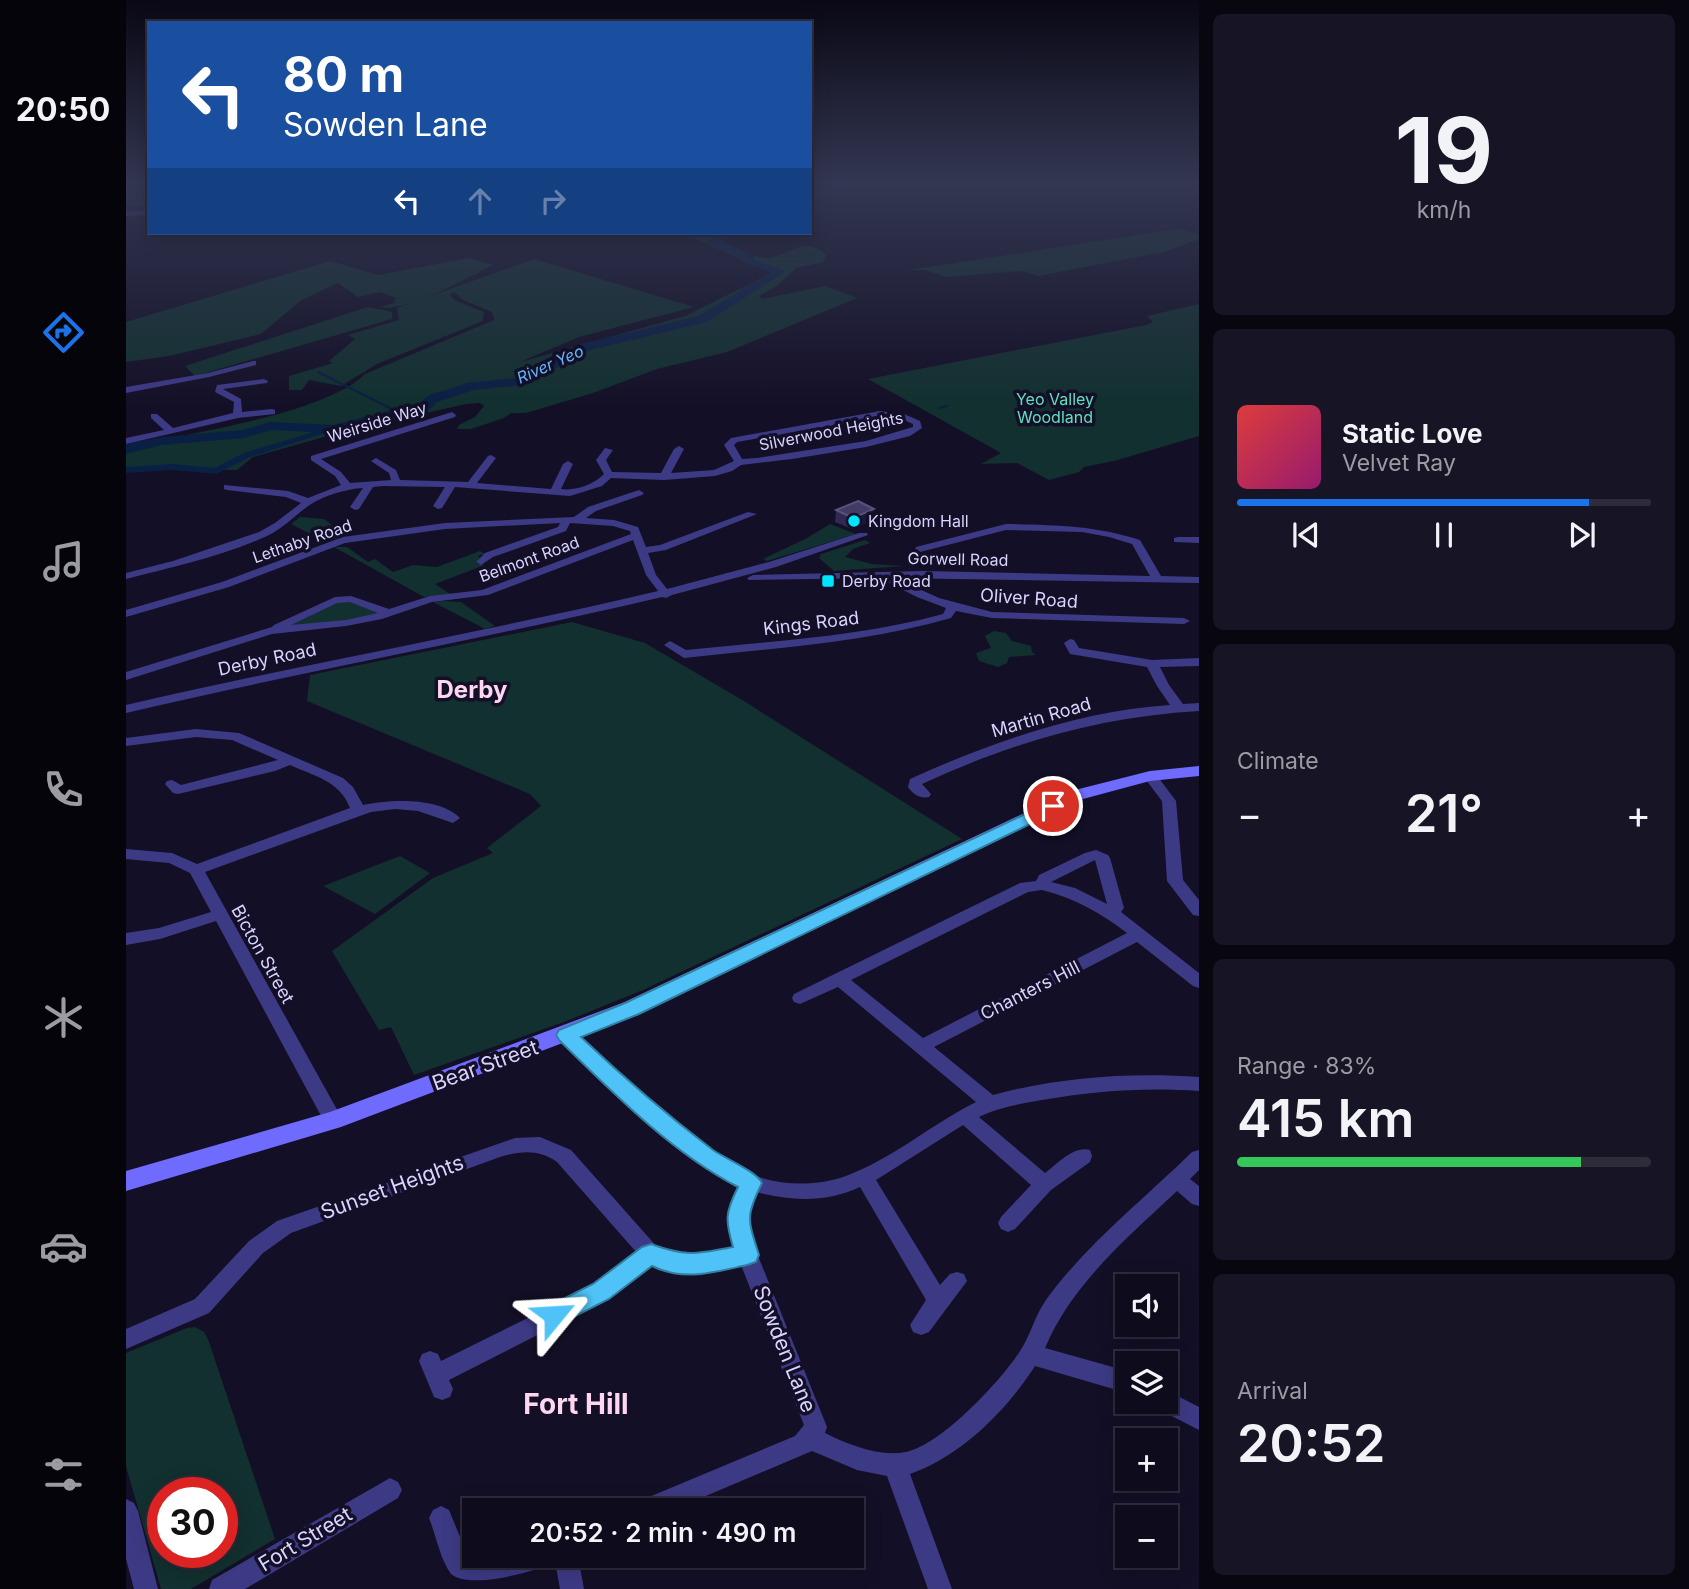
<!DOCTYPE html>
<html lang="en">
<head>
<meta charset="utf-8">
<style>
  :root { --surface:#0e0b1c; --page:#171425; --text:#f1f3f6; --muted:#9b9ba3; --line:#2e2b3b; --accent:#1a73e8 }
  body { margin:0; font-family:Inter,sans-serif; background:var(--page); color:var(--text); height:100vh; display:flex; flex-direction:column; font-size:26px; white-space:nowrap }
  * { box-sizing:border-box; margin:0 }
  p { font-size:23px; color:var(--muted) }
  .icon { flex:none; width:38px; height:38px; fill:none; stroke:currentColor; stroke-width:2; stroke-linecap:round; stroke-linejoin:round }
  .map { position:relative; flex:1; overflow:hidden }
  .details { display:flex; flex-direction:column; gap:14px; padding:14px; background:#08060f; width:490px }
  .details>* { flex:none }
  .hud { position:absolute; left:21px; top:21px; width:665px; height:214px; border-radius:0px; box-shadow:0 4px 18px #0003,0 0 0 2px var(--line); background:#1a4fa0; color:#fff; overflow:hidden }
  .tools { position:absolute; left:989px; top:1274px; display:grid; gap:14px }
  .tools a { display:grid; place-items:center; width:63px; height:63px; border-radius:0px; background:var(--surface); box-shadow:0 4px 18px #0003,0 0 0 2px var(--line); font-size:35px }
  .speed { position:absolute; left:21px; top:1477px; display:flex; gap:14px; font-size:35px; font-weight:700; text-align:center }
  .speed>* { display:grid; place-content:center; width:91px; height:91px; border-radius:50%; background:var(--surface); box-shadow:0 4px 18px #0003,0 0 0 2px var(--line); line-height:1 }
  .speed .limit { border:10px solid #d22; background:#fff; color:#111 }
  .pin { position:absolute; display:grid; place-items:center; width:60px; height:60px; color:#fff; margin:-30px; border:4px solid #fff; border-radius:50%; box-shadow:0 2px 7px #0007 }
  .me { position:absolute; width:77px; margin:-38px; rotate:63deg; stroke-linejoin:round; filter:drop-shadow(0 0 5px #0008) }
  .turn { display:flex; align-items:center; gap:24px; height:147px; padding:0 21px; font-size:32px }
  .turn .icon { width:91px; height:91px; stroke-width:2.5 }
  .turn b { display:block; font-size:49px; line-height:60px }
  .lanes { display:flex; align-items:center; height:66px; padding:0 21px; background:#0003; justify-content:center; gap:35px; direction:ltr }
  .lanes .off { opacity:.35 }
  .big { font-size:52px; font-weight:600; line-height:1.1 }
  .details .widget { flex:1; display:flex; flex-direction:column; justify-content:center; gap:10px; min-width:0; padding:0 24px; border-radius:10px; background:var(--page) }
  .details .dial { align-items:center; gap:0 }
  .dial b { font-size:91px; line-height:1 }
  .song { display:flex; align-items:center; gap:21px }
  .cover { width:84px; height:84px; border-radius:10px; background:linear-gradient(135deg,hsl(0 70% 55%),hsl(320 70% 35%)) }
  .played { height:7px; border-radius:4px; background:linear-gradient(90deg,var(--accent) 85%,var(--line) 85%) }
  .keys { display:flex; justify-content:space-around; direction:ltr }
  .heat { display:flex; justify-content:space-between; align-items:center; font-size:38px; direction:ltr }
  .charge { height:10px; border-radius:5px; background:linear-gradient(90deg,#34c759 83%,var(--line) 0) }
  .trip { position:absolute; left:336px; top:1498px; width:402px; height:70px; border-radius:0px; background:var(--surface); box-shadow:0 4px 18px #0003,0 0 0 2px var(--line); font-weight:600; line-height:70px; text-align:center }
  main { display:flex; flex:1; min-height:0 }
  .menu { display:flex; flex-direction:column; width:126px; justify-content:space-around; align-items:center; background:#06040b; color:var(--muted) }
  .menu .icon { width:49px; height:49px }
  .menu .on { color:var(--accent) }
  .menu b { font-size:32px; color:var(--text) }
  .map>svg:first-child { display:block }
  .green { fill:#12302f; fill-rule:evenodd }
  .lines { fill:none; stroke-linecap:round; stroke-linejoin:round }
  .stream { stroke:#0a1f44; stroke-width:2 }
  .canal { fill:#0a1f44; fill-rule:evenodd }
  .river { fill:#0a1f44; fill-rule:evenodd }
  .street { fill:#3d3a85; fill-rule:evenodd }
  .secondary { fill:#6f6bff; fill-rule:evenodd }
  .wall { fill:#312854 }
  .shaded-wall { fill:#1d163a }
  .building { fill:#433a66; stroke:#5a527e; stroke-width:2 }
  .route { fill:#4fc3f7; stroke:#337fa1; stroke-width:2 }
  .poi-dot { fill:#00e5ff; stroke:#130f26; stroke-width:2.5 }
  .labels { text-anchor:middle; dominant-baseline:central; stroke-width:7; stroke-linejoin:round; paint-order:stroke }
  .far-water-label { font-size:16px; font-style:italic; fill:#62b6ff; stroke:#130f26 }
  .far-park-label { font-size:16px; fill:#5fe0c0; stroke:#130f26 }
  .far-street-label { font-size:16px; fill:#d9d4ff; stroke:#130f26 }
  .far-poi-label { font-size:16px; fill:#d9d4ff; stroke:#130f26; text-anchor:start }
  .street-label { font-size:18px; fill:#d9d4ff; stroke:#130f26 }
  .near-street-label { font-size:21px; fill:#d9d4ff; stroke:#130f26 }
  .district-label { font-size:24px; font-weight:bold; fill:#ffd6f0; stroke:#130f26 }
  .near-district-label { font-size:28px; font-weight:bold; fill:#ffd6f0; stroke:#130f26 }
</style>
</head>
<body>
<main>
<nav class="menu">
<b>20:50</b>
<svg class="icon on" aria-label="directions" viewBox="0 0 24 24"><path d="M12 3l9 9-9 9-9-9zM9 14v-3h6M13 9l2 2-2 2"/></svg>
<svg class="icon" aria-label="music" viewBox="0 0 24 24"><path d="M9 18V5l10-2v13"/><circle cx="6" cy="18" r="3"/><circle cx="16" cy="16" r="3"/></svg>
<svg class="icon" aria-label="phone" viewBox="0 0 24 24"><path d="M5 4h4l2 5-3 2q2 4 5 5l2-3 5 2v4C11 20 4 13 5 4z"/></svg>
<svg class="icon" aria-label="climate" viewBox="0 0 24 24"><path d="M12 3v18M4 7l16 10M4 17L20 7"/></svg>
<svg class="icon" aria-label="car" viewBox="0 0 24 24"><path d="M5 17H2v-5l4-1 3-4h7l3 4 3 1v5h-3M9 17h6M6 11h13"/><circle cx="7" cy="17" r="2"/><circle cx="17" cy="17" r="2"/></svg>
<svg class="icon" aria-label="filters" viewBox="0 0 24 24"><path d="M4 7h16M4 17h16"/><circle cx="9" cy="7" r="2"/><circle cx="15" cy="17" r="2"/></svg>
</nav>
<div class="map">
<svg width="1073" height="1589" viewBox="0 0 1073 1589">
  <rect width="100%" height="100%" fill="#130f26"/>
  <g class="green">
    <rect x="0" y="184" width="23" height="21"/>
    <polygon points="1052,229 1073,234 1073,239 1038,252 912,276 896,271 820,277 800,270 782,270"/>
    <path d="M566,233C592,233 609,252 633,257C658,264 673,231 700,255L698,262L670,268L651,286L633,296L636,299L699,286L731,298L601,352L531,369L467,393L400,413H385L378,418L345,429H331L333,425L349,417L358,406L354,403L340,404L216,432L127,457L111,470L42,469L0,472V447C59,434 199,414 239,374L368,320L366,312L337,300L328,292L324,295L328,300L358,312L357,321L251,364L215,386L183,380L176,390H163V376L207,363L203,361L229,339L222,335L273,320L271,308L408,259L568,307L453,337L394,362L559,316L646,273L561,235Z"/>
    <path d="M343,258L367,265C341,278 281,313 254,307L268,303L270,298L254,292L232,297L212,283L174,301L135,334L43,356L0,362V322L204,261L252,275Z"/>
    <polygon points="1073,304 1073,436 988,461 958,467 953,472 923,480 891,463 855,464 875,453 742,379 1020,325 1027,322 1021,316"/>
    <polygon points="242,307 266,312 266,319 69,376 59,366"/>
    <polygon points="174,517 198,519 220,536 199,542 165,524"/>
    <polygon points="704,524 730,534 641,561 637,559 681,538"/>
    <polygon points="739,540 744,543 727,549 719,557 746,564 779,566 708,571 693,558 695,554"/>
    <polygon points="208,547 221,547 242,562 249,559 267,572 287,565 311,567 354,551 359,554 352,556 354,558 350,563 359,565 309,584 324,594 298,597"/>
    <polygon points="225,599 262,613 252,617 145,631 190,608"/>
    <polygon points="318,601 335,602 369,626 359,629 307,602"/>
    <polygon points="446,622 519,643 618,701 836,839 517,990 438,1022 288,1075 265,1027 253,1030 206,951 307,878 367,853 361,848 415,806 404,794 181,701 184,675"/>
    <polygon points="868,631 880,633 886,641 905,646 906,652 910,655 883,657 881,663 872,667 853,661 850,653 865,648 859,636"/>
    <polygon points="274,856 304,873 249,914 197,886"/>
    <path d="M69,1327L78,1332L82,1339L149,1539L65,1589H35L0,1466V1353L61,1328ZM37,1493H96V1552H37Z"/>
  </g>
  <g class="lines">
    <g class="stream">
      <polyline points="192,372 264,408 262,416"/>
      <polyline points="813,408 821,406"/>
    </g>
    <polygon class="canal" points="204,427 211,429 124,457 90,474 47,470 0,473 0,467 47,464 89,468 118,453"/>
    <g class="river">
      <polygon points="737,184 750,184 729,194 684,199 684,193 727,188"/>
      <polygon points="592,233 615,233 594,241 628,256 629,260 660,271 581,322 464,350 397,385 348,390 311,402 304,409 207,433 145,430 118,438 36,445 0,454 0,444 36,437 117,430 144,422 207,425 294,403 301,396 341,383 389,378 455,344 573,316 645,272 620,264 619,260 583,244 583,240"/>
    </g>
    <g class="street">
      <polygon points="23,211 23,215 0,216 0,212"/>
      <polygon points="127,361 130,361 130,365 83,377 0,393 0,387 82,373"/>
      <polygon points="138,379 142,381 141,383 97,389 115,399 116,412 146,409 149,410 149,414 112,418 0,444 0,438 38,430 25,418 25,414 31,414 47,428 107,413 108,402 89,392 91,385"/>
      <path d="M754,411L778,414L794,421L796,428L784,436L740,447L666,459L615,465L606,471L589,476L538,480L485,478L476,486L444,496L329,487L316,508L312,509L307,506L319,487L257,486L247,487L233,509L229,510L224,507L237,488C220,489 200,495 185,504C170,514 158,528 141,536C100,555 44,568 0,579V573L47,561L133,532L149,523L175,503L160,497L101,490L98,489V485L162,491L182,498L215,485L209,476L185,460V456L326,412L330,415L329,417L195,459L215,472L224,483L265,480L263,473L245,461L250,458L270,470L274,480L342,482L362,456L365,455L370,458L351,483L425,489L437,464L442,461L447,464L435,489C450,491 467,485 478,474L470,460L479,448L487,450L480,460L486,472L535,473L548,449L553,446L558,449L545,473L588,470L608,461L598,445L605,438ZM754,417L776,419L787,424V427L740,441L631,458L616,459L608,445L611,442Z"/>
      <path d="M513,490L518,493L516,495L470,511L460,518L488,520L512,527L520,547L534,545L622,512L631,514L540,550L522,553L530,575L541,589L643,562L733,533H741L742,535L650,567L546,595L540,598L536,597C358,639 178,671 0,713V705C176,664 355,633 532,591L520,575L507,540L362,595L306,602L256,619L220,626L146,634L0,680V672L146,627L148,625L209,597L225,596L263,609L304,596L356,590L505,534L504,531L487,526L444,523L440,531L367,557L355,565L350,562L359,553L432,527L434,523L319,529L219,543L103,587L0,617V610L96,582L217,537L319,523L448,517L462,507ZM224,602L252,613L220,620L165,625L211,603Z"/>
      <path d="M880,524C927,525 968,525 1014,540L1035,576L1073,577V583L769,578L813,598L866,612L1058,618L1064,621L1058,624L866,618L830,611L825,618C738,643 648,648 558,658L538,645L544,641L560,650C646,641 733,637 817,614L820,608L791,597L753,578L623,580L621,578L627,575L798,571L1024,576L1006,544L983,537L956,532L880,530L794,552L789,549L790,547Z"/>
      <polygon points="1052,537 1073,537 1073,543 1048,542 1048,538"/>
      <path d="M944,639L948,640L953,648L1026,660L1073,658V666L1034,667L1043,685L1057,704L1073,703V711C973,717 887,742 796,784L805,794L803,797C794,799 787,794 782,787L784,779C866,742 953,711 1044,705L1031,686L1021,667L944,654L938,643Z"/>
      <path d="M70,729L113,733L217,778L227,787L237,805C264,799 314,797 334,818L327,823L292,811L269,809L245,812L79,872L214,1115L216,1120L214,1125L207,1128L200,1125L90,921L34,939L0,945V933L33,928L85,912L64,873L43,863L0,859V849L46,853L71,864L224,808C214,781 188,776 164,765L149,771L52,794L47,793L39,784L41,781L46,780L55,785L152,760L106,740L70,737L0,746V738Z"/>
      <polygon points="1024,772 1029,773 1050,801 1057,880 1073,900 1073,916 1067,915 1041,881 1036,801 1017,776"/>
      <path d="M970,850L982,855L984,858L998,908L995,912L1073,973V988L1067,986L1011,942L808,1047L867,1095C933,1077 1005,1072 1073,1077V1091C1020,1087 968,1091 916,1100C894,1104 873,1107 853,1117L919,1173C931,1164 948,1145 964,1150L966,1156L964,1162L925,1190L889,1229L882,1232L875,1229L872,1223L875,1217L905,1185L837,1125L750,1180L814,1285L824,1274L831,1272L838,1274L841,1281L803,1332L795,1335L787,1332L784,1325L800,1300L734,1187C699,1203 666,1201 630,1192L623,1207L622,1231L701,1427L699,1433C723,1445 753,1457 780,1452C815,1445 875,1381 894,1351C903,1338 907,1322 915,1308C921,1297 929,1288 937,1278C976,1232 1023,1194 1066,1152L1073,1150V1170L1064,1179L1073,1186V1206L1066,1204L1051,1191C1001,1238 946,1284 919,1348L1001,1371V1393L909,1366C880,1411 835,1456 784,1474L826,1589H802L761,1476L731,1470L686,1451L547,1510H507L511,1502L669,1436L678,1425L615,1265C585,1273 557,1278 526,1265L482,1299L323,1380L327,1389L324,1397L316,1400L308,1397L293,1361L296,1354L304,1351L312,1354L315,1361L468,1285L511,1253L431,1162C413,1149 394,1151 374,1157L165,1233L137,1253L83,1313L0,1349V1329L69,1299L123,1241L151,1221L389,1138L414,1137L445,1150L532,1248C557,1260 583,1255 609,1249C599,1223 601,1211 614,1186C545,1149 489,1094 434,1040L431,1035L434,1030L440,1028L446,1030C493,1074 539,1120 593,1155C605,1162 617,1171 630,1176C658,1186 692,1186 720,1176C766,1159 806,1124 850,1102L712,987L674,1004L668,1002L666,998L668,994L894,883L910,881L913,875L959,853ZM969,860L981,904L949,888L925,882ZM916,890C948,898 975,913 1001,933L797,1038L725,980L902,892Z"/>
      <polygon points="1040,1390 1073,1407 1073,1430 1032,1409 1029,1402 1040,1402"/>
      <polygon points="264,1478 272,1482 276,1490 272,1498 119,1589 83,1589 86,1580"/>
      <polygon points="0,1499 8,1503 12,1511 32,1589 8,1589 0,1559"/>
      <path d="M315,1506L323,1510L342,1556L346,1560H360L373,1556H425L422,1565C399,1574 343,1589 325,1574C314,1559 310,1535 303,1518L307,1510Z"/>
      <polygon points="428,1556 452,1556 458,1589 434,1589"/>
    </g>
    <polygon class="secondary" points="1073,766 1073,776 1024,781 957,799 513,1014 215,1127 0,1191 0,1171 204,1112 499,1002 945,791 1024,771"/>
  </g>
  <polygon class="wall" points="710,510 747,520 726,529 709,522"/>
  <polygon class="shaded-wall" points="748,509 747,520 726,529 727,518"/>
  <polygon class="building" points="732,501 748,509 727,518 710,510"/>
  <linearGradient id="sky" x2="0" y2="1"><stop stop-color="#0a0815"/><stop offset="0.45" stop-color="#333752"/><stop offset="1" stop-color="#333752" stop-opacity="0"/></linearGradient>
  <rect width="1073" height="407" fill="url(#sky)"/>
  <path class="route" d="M927,801L935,806L933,810L513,1014L455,1037C497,1077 541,1115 587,1150C600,1159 630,1171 636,1183C619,1217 622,1220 633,1255L630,1262L621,1265C589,1272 558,1282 526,1266L483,1299L428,1327L419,1323L416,1315L419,1308L467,1284L516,1247L525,1244C561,1257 570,1254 607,1247C599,1220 599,1213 612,1187C546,1153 486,1092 433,1040L430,1035L433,1030L499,1003Z"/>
  <g class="poi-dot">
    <circle cx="728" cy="521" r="7"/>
    <rect x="695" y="574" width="14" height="14" rx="3.5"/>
  </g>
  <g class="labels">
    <g class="far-water-label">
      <text transform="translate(424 364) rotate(-24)">River Yeo</text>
    </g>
    <g class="far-park-label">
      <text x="929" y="399">Yeo Valley<tspan x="929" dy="18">Woodland</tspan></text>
    </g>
    <g class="far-street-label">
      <text transform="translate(251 422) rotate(-17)">Weirside Way</text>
      <text transform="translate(705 431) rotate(-11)">Silverwood Heights</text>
      <text transform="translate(176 541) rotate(-19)">Lethaby Road</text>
      <text transform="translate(403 559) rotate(-20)">Belmont Road</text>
      <text transform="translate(832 559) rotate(1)">Gorwell Road</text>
    </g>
    <g class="far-poi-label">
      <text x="742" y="521">Kingdom Hall</text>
      <text x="716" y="581">Derby Road</text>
    </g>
    <g class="street-label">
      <text transform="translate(903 598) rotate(4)">Oliver Road</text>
      <text transform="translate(685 623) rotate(-7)">Kings Road</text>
      <text transform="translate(141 659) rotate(-12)">Derby Road</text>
      <text transform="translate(915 717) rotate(-16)">Martin Road</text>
      <text transform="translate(137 954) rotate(61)">Bicton Street</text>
      <text transform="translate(904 990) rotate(-27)">Chanters Hill</text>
    </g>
    <g class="near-street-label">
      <text transform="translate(359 1065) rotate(-20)">Bear Street</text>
      <text transform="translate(266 1187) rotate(-20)">Sunset Heights</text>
      <text transform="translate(659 1349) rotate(68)">Sowden Lane</text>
      <text transform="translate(179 1539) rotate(-31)">Fort Street</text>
    </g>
    <g class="district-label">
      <text x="346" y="689">Derby</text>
    </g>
    <g class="near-district-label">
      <text x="450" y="1404">Fort Hill</text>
    </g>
  </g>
</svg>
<div class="tools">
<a><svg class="icon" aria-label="sound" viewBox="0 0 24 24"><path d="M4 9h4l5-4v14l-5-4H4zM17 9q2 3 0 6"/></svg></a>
<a><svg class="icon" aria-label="layers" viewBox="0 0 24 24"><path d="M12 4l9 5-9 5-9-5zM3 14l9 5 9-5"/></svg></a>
<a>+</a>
<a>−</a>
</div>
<div class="speed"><div class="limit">30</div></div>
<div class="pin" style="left:927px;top:806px;background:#d93025"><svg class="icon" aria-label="arrive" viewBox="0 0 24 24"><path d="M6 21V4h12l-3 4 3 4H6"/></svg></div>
<svg class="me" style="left:428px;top:1315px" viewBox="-20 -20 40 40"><path d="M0-17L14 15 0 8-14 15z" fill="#4fc3f7" stroke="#fff" stroke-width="4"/></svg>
<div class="trip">20:52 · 2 min · 490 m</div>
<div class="hud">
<div class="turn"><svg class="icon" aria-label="left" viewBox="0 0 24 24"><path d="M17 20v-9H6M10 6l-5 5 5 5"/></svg><div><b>80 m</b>Sowden Lane</div></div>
<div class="lanes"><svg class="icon" aria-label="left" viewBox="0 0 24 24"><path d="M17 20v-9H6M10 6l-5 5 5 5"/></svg><svg class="icon off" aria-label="ahead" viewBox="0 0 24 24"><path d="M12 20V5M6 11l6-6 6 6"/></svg><svg class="icon off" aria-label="right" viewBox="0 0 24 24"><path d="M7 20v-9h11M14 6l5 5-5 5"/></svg></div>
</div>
</div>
<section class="details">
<div class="widget dial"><b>19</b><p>km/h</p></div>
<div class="widget">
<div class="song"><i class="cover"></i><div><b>Static Love</b><p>Velvet Ray</p></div></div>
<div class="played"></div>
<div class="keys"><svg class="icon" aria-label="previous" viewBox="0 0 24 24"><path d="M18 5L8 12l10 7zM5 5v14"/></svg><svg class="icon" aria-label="pause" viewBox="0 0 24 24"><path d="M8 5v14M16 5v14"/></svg><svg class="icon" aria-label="next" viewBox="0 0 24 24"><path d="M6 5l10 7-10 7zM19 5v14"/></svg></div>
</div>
<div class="widget"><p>Climate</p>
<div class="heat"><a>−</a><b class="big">21°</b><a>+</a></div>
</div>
<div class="widget"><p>Range · 83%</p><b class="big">415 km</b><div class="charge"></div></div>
<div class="widget"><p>Arrival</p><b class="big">20:52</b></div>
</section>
</main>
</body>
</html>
